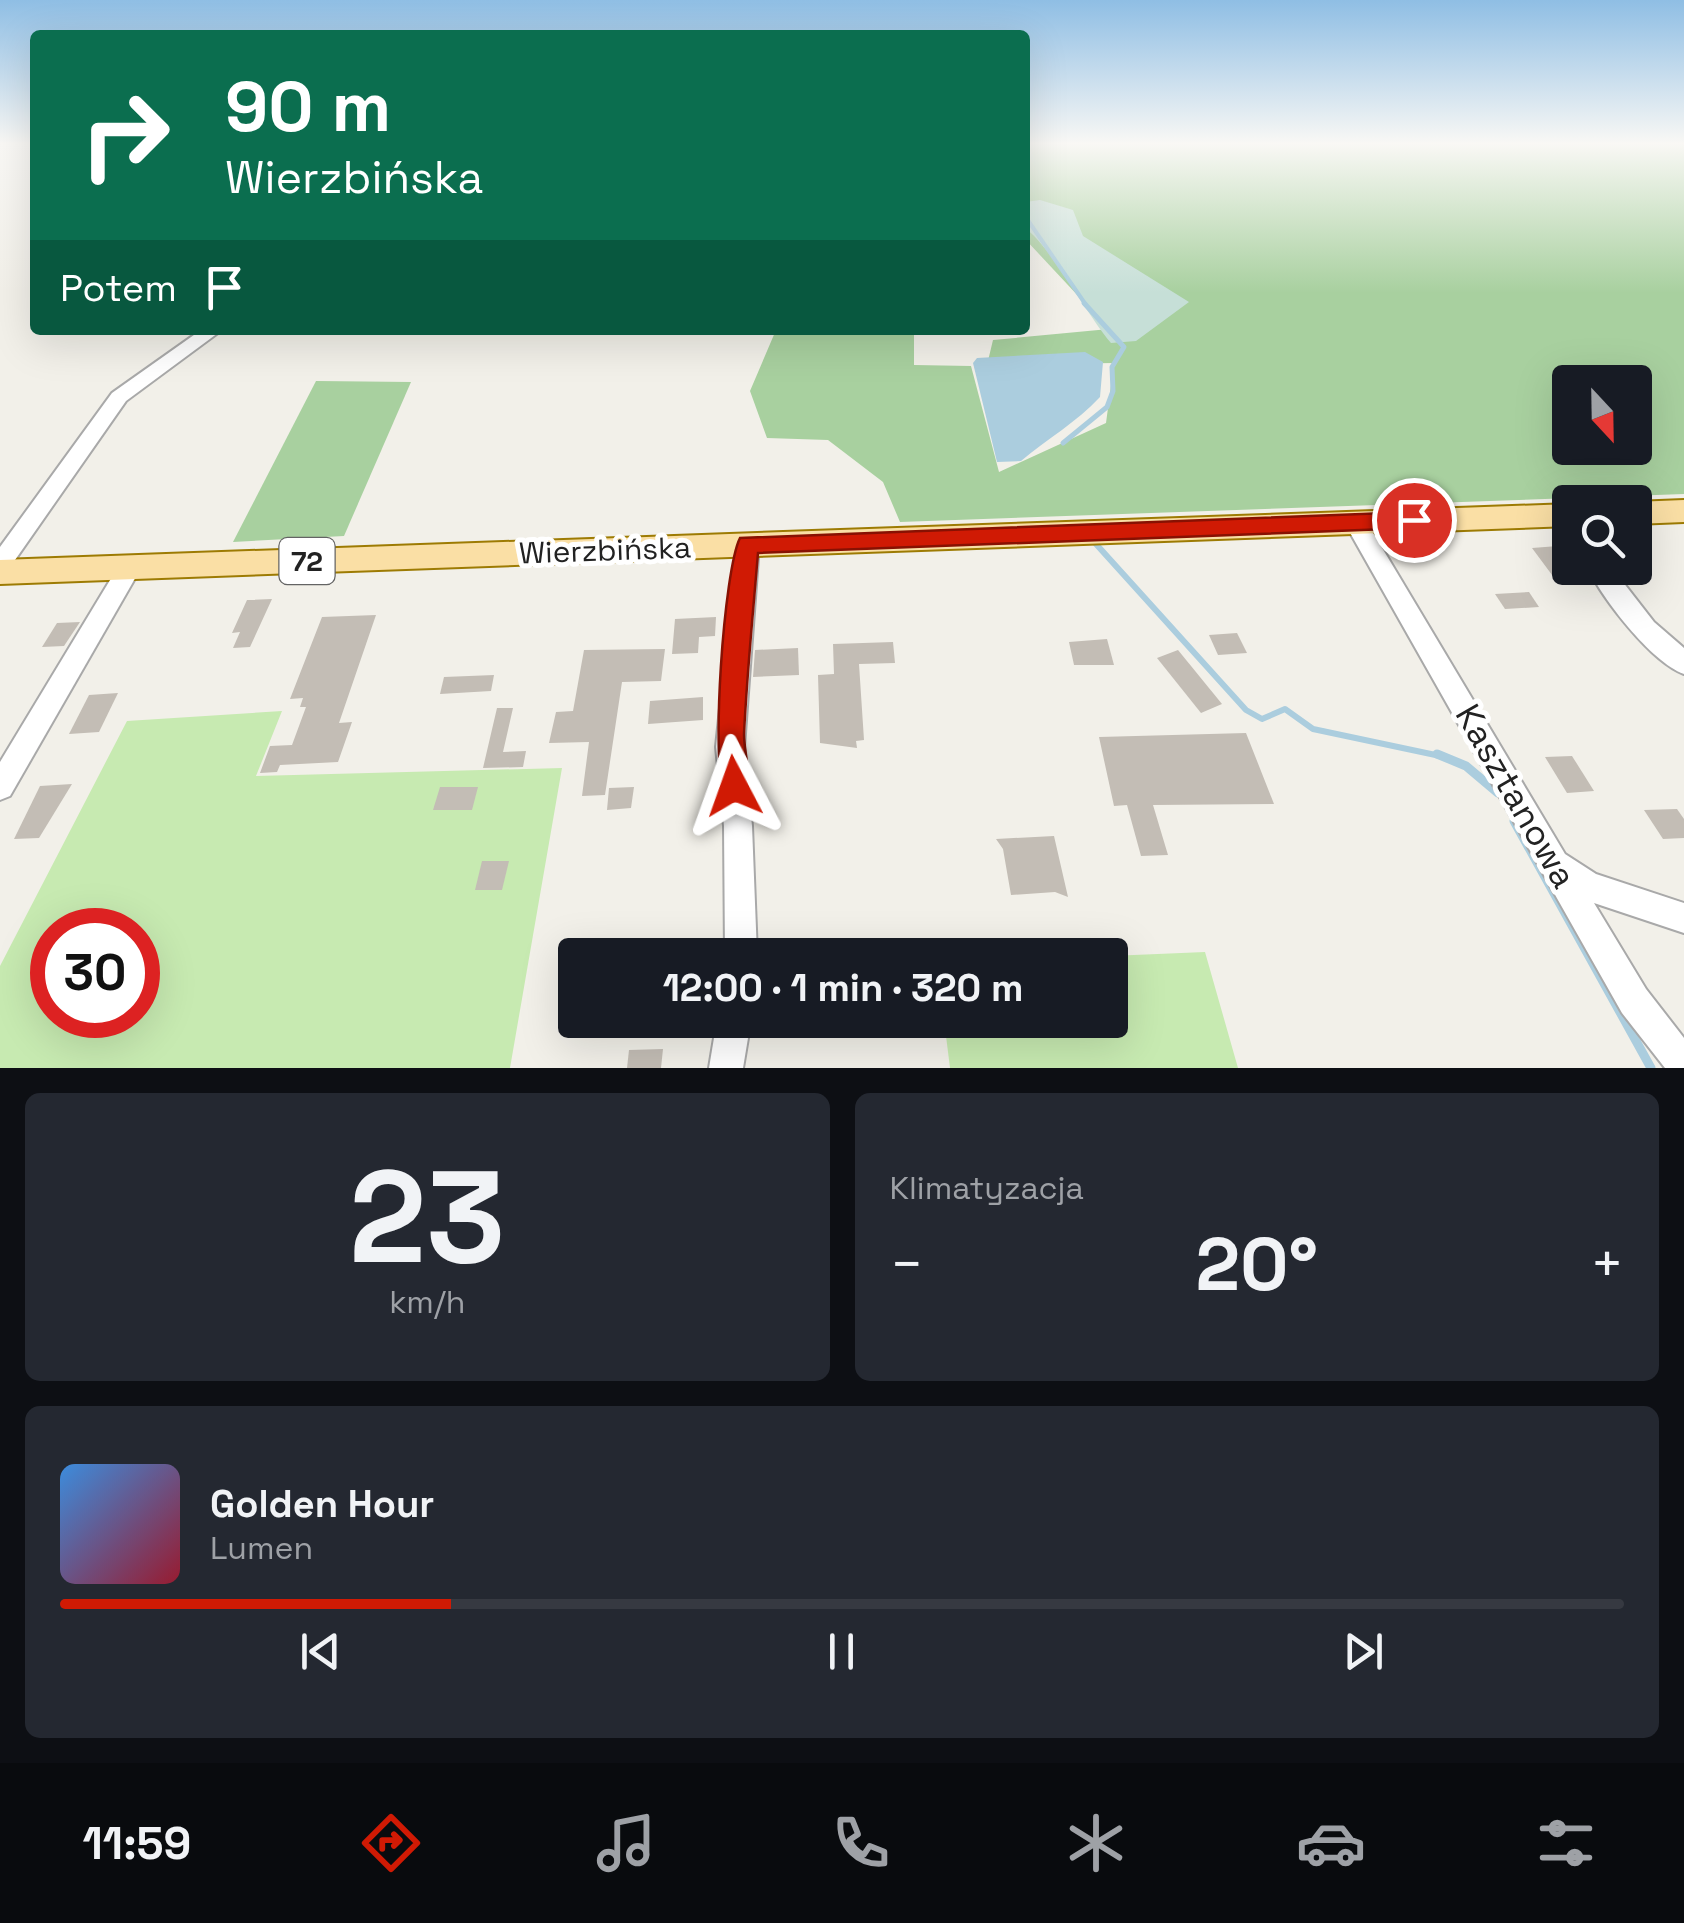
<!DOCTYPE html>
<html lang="pl">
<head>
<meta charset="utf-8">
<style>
  :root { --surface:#171b24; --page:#242831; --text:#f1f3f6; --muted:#9ea1a6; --line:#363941; --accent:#d01a04 }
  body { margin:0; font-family:"Space Grotesk",sans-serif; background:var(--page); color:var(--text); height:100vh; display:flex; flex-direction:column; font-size:38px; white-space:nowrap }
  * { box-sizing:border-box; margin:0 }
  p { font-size:32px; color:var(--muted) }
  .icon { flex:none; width:55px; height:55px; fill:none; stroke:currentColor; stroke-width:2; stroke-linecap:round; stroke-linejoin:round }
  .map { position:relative; height:1068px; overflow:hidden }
  .drawer { display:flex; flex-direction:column; gap:25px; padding:25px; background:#0d0f14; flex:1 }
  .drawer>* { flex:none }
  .guide { position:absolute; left:30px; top:30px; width:1000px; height:305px; border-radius:10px; box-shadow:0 10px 40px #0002; background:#0b6e4f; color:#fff; overflow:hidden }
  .needle { width:65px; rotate:158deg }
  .fabs { position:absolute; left:1552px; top:365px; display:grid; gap:20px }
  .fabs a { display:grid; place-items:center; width:100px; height:100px; border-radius:10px; background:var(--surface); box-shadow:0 10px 40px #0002; font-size:50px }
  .speed { position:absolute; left:30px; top:908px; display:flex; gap:20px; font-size:50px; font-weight:700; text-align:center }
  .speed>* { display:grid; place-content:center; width:130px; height:130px; border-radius:50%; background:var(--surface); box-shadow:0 10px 40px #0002; line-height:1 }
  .speed .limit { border:15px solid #d22; background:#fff; color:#111 }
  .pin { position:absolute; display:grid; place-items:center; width:85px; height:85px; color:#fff; margin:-42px; border:5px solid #fff; border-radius:50%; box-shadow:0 2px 10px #0007 }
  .me { position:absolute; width:110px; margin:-55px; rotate:356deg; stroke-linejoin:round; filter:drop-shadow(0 0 8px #0008) }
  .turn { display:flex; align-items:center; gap:35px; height:210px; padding:0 30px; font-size:45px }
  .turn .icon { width:130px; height:130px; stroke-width:2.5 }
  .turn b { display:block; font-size:70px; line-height:85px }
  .then { display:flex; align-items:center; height:95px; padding:0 30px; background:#0003; gap:20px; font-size:38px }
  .big { font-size:75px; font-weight:700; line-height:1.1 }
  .drawer .tile { flex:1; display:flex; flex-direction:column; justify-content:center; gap:15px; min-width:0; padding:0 35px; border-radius:15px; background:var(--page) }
  .drawer .dial { align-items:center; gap:0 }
  .dial b { font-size:130px; line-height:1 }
  .song { display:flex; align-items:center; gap:30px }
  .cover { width:120px; height:120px; border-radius:15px; background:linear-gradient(135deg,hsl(210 70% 55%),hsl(350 70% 35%)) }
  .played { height:10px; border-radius:5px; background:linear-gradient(90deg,var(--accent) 25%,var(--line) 25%) }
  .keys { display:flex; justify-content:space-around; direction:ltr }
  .heat { display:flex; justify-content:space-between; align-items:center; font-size:55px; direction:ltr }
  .drawer .tiles { flex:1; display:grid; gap:25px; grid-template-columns:1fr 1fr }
  .tile:last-child { grid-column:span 2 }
  .trip { position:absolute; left:558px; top:938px; width:570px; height:100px; border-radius:10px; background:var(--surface); box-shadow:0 10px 40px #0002; font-weight:700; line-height:100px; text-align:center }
  .dock { display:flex; height:160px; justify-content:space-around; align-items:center; background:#090b0e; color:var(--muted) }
  .dock .icon { width:70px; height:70px }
  .dock .active { color:var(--accent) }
  .dock b { font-size:45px; color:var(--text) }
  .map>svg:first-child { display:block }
  .grass { fill:#c7eab1; fill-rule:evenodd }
  .forest { fill:#a8d09f; fill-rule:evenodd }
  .wetland { fill:#c6dfd7 }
  .water { fill:#abcdde }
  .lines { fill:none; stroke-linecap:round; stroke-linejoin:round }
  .stream-far3 { stroke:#abcdde; stroke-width:4 }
  .stream-far2 { stroke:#abcdde; stroke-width:5 }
  .stream-far1 { stroke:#abcdde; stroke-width:6 }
  .stream { stroke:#abcdde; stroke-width:9 }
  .building { fill:#c3bdb5 }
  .minor-casing { stroke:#a9a9a9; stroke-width:4 }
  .major-casing { stroke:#9d7b03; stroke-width:4 }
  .minor { fill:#fff; fill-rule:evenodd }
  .major { fill:#fadfa5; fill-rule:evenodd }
  .route { fill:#d01a04; stroke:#871103; stroke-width:2.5 }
  .labels { text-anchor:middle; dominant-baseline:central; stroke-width:10; stroke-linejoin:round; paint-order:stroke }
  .shield { fill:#fff; stroke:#646464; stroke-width:2.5 }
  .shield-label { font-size:28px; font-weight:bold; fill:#222 }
  .street-label { font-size:30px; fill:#222; stroke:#fff }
  .near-street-label { font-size:35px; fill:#222; stroke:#fff }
</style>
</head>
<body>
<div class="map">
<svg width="1684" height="1068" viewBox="0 0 1684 1068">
  <rect width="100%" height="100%" fill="#f2f0e9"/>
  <g class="grass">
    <path d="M282,711L256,776L562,768L510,1068H0V966L127,721ZM52,930H138V1015H52Z"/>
    <polygon points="1205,952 1238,1068 950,1068 944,1020 1110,1020 1110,956"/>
  </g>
  <g class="forest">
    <path d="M1025,143H1684V494L900,522L883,482L828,440L767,438L750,391L776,330H914V365L971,366L999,472L1106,423L1114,363L987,365L993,340L1109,329L1025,239ZM1570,382H1635V448H1570Z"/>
    <polygon points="316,381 411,382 344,536 233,542"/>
  </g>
  <path class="wetland" d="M1040,200L1073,210L1083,236L1189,302L1136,341L1111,343C1085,312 1052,248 1025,228V202Z"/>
  <path class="water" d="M1085,352L1103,362L1100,397C1076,423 1048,438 1021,461L997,462L973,363L977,358Z"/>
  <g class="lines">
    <polyline class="stream-far3" points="1025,216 1086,305"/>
    <polyline class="stream-far2" points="1063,443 1107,407 1113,391 1112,367 1124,347 1084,303"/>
    <polyline class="stream-far1" points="1096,544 1246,710 1262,719 1285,709 1313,729 1445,757"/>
    <g class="stream">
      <polyline points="1437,754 1466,766 1498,793"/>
      <polyline points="1514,821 1651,1068"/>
    </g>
  </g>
  <g class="building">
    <polygon points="1558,546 1570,568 1582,578 1555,579 1532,548"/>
    <polygon points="1529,592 1539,607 1505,609 1495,594"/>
    <polygon points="272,599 250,647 233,648 240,632 232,633 247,600"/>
    <polygon points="376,615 339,723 352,722 338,762 280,765 277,772 260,773 270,746 292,745 306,707 300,707 303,698 290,699 322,617"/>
    <polygon points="716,617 715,636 699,637 698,653 672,654 675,619"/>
    <polygon points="80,622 64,646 42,647 57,623"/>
    <polygon points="1237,633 1247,653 1218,655 1209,635"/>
    <polygon points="1107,639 1114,665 1074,665 1069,642"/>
    <polygon points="893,642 895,663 859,664 864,740 856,741 857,748 820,743 818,675 834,674 833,644"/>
    <polygon points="798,648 799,675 753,677 755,650"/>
    <polygon points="665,649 661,681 622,682 605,795 582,796 589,742 549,743 556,712 573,711 584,650"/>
    <polygon points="1178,650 1222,704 1201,713 1157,658"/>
    <polygon points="494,675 491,691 440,694 444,677"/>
    <polygon points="118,693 99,732 69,734 89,695"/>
    <polygon points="703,697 703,720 648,724 650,701"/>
    <polygon points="497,708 513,708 503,752 526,751 523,767 483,768"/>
    <polygon points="1246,733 1274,804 1153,805 1168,855 1141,856 1127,805 1114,806 1099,737"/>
    <polygon points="1572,756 1584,775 1594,791 1567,793 1545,757"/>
    <polygon points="72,784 39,838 14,839 40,786"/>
    <polygon points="440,787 478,787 472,810 433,810"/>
    <polygon points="634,787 631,808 607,810 609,788"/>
    <polygon points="1677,809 1684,819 1684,838 1663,839 1644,810"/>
    <polygon points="1054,836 1068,897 1055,892 1011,895 1003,849 996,839"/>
    <polygon points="482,861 509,861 502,890 475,890"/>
    <polygon points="663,1049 661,1068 627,1068 629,1050"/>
  </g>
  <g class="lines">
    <defs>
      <g id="minor">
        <polygon points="201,330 222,330 126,401 8,570 0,573 0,547 112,393"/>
        <polygon points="1355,514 1363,516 1565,854 1596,874 1684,903 1684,933 1594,903 1646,989 1684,1038 1684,1068 1665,1068 1622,1013 1344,522"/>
        <polygon points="748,535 756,538 759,544 744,747 752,826 757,955 725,955 724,826 716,747 737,544 740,538"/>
        <polygon points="129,559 137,562 141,568 10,796 0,800 0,762 121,562"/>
        <path d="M1588,568H1612L1654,622L1684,648V674C1651,662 1602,598 1588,568Z"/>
        <polygon points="717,1020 751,1020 743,1068 709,1068"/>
      </g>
      <g id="major">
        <polygon points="1684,500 1684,522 1635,524 1634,502"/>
        <polygon points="1570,504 1570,526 0,584 0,560"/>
      </g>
    </defs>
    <use href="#minor" class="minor-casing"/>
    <use href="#major" class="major-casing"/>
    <use href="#minor" class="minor"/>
    <use href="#major" class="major"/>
  </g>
  <linearGradient id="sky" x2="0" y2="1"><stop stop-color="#8fbee4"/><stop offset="0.49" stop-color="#f9f8f5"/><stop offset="1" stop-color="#f9f8f5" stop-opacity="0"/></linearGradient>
  <rect width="1684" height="293" fill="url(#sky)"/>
  <path class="route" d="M1414,512L1425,520L1414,528L758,553C753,613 747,673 744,734C744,754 753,778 744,796L734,800L725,796C710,764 724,569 740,538Z"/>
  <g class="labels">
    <rect class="shield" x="279.5" y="538" width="55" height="46" rx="8"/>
    <g class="shield-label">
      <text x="307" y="561">72</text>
    </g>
    <g class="street-label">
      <text transform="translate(605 550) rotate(-2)">Wierzbińska</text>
    </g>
    <g class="near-street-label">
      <text transform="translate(1516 796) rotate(60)">Kasztanowa</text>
    </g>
  </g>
</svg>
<div class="fabs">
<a><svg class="needle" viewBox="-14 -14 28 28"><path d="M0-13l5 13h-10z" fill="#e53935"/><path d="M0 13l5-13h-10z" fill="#9ea1a6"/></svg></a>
<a><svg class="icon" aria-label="search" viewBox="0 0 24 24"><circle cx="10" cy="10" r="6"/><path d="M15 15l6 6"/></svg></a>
</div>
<div class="speed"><div class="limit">30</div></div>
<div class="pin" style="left:1414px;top:520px;background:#d93025"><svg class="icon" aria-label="arrive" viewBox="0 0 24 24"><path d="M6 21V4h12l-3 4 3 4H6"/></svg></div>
<svg class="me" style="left:734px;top:786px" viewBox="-20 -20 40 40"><path d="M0-17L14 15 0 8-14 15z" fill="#d01a04" stroke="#fff" stroke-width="4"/></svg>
<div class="trip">12:00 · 1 min · 320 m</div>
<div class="guide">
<div class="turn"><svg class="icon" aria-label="right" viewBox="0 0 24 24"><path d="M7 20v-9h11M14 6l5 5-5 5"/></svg><div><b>90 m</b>Wierzbińska</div></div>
<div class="then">Potem<svg class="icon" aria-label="arrive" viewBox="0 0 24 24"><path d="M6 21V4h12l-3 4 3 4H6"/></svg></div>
</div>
</div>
<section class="drawer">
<div class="tiles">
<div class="tile dial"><b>23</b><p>km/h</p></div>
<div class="tile"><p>Klimatyzacja</p>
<div class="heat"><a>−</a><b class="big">20°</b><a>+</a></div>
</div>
<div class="tile">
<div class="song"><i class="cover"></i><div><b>Golden Hour</b><p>Lumen</p></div></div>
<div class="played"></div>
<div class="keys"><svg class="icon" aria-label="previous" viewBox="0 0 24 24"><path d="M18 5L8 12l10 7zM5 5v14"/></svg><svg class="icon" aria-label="pause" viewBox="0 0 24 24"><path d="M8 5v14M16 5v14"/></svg><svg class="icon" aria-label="next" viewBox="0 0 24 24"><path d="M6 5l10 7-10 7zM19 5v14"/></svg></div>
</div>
</div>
</section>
<nav class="dock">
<b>11:59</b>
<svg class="icon active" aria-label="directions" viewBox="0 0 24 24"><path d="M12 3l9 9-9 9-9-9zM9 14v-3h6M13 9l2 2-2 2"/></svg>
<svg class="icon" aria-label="music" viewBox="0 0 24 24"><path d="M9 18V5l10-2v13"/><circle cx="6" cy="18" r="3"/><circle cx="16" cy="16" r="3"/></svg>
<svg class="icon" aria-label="phone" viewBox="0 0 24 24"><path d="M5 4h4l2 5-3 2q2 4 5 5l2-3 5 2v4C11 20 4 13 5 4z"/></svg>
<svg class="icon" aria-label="climate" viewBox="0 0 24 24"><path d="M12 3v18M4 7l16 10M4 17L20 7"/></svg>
<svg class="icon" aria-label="car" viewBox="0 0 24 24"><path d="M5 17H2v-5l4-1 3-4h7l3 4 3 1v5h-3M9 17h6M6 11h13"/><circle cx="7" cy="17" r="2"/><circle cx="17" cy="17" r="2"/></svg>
<svg class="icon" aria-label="filters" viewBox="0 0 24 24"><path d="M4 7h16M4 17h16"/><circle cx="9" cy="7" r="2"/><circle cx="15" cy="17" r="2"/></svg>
</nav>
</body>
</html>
